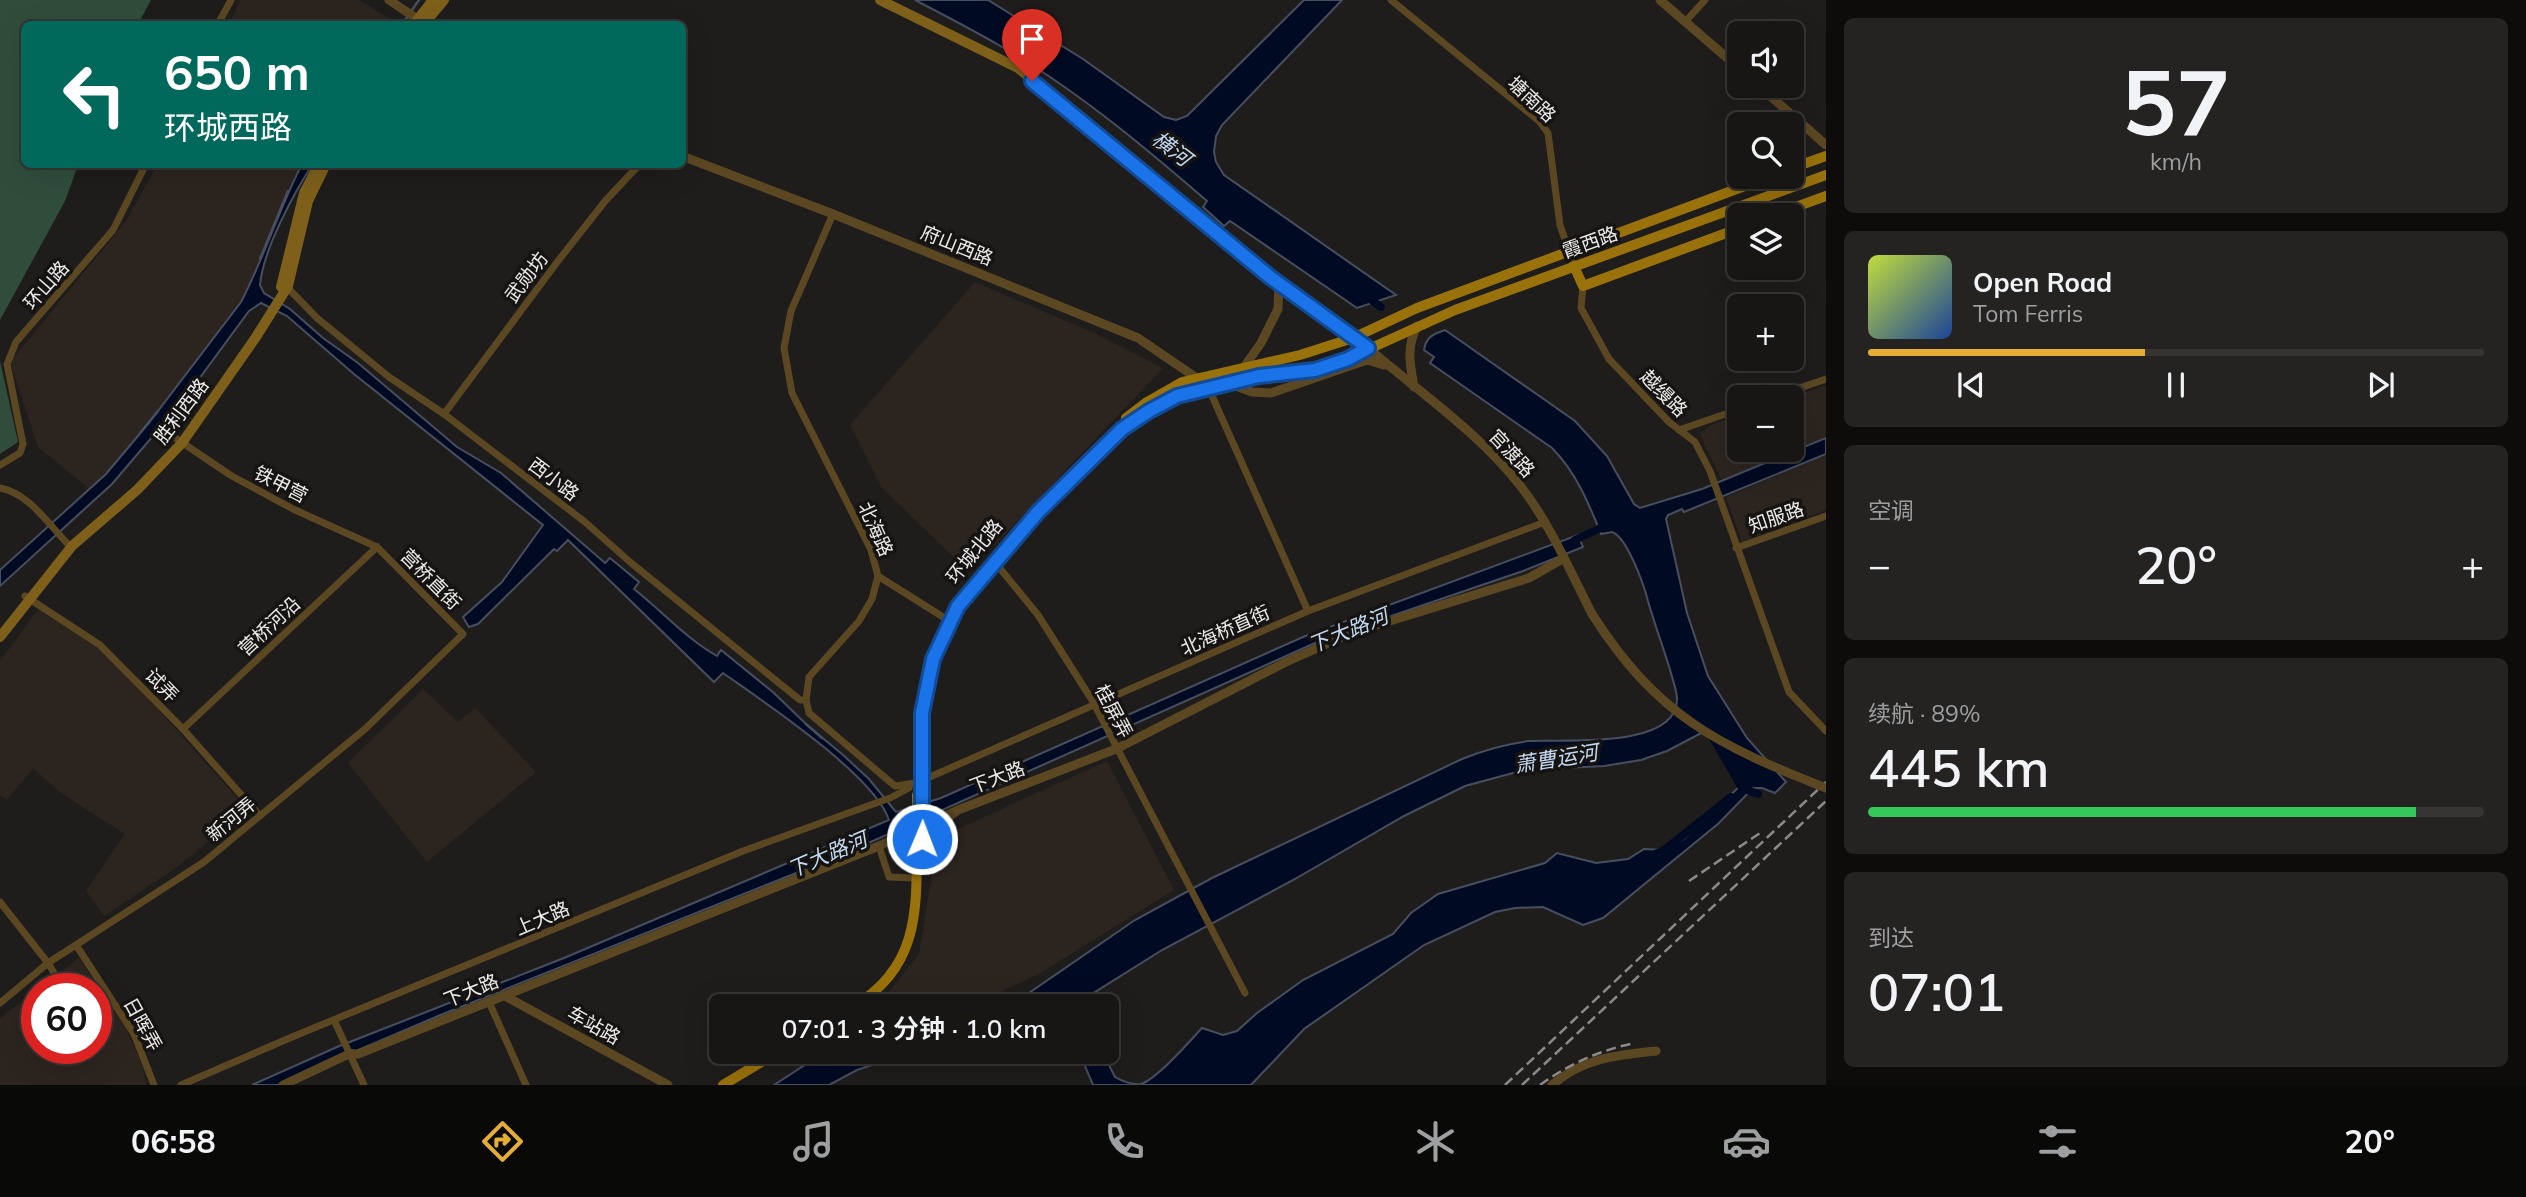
<!DOCTYPE html>
<html lang="zh">
<head>
<meta charset="utf-8">
<style>
  :root { --surface:#171614; --page:#242322; --text:#f1f3f6; --muted:#9e9fa0; --line:#363534; --accent:#e5ad35 }
  body { margin:0; font-family:Mulish,"Noto Sans SC",sans-serif; background:var(--page); color:var(--text); height:100vh; display:flex; flex-direction:column; font-size:26px; white-space:nowrap }
  * { box-sizing:border-box; margin:0 }
  p { font-size:23px; color:var(--muted) }
  .icon { flex:none; width:38px; height:38px; fill:none; stroke:currentColor; stroke-width:2; stroke-linecap:round; stroke-linejoin:round }
  .map { position:relative; flex:1; overflow:hidden }
  .sheet { display:flex; flex-direction:column; gap:18px; padding:18px; background:#0d0c0b; width:700px }
  .sheet>* { flex:none }
  .banner { position:absolute; left:21px; top:21px; width:665px; height:147px; border-radius:10px; box-shadow:0 7px 28px #0002,0 0 0 2px var(--line); background:#00695c; color:#fff; overflow:hidden }
  .buttons { position:absolute; left:1727px; top:21px; display:grid; gap:14px }
  .buttons a { display:grid; place-items:center; width:77px; height:77px; border-radius:10px; background:var(--surface); box-shadow:0 7px 28px #0002,0 0 0 2px var(--line); font-size:35px }
  .speed { position:absolute; left:21px; top:973px; display:flex; gap:14px; font-size:35px; font-weight:700; text-align:center }
  .speed>* { display:grid; place-content:center; width:91px; height:91px; border-radius:50%; background:var(--surface); box-shadow:0 7px 28px #0002,0 0 0 2px var(--line); line-height:1 }
  .speed .limit { border:10px solid #d22; background:#fff; color:#111 }
  .pin { position:absolute; display:grid; place-items:center; width:60px; height:60px; color:#fff; margin:-72px -30px; border-radius:50% 50% 50% 0; rotate:-45deg; box-shadow:0 0 7px #0007 }
  .pin .icon { rotate:45deg }
  .me { position:absolute; width:77px; margin:-38px; rotate:1deg; stroke-linejoin:round; filter:drop-shadow(0 0 5px #0008) }
  .turn { display:flex; align-items:center; gap:24px; height:147px; padding:0 28px; font-size:32px }
  .turn .icon { width:91px; height:91px; stroke-width:2.5 }
  .turn b { display:block; font-size:49px; line-height:60px }
  .big { font-size:52px; font-weight:600; line-height:1.1 }
  .sheet .tile { flex:1; display:flex; flex-direction:column; justify-content:center; gap:10px; min-width:0; padding:0 24px; border-radius:10px; background:var(--page) }
  .sheet .dial { align-items:center; gap:0 }
  .dial b { font-size:91px; line-height:1 }
  .song { display:flex; align-items:center; gap:21px }
  .cover { width:84px; height:84px; border-radius:10px; background:linear-gradient(135deg,hsl(70 70% 55%),hsl(220 70% 35%)) }
  .played { height:7px; border-radius:4px; background:linear-gradient(90deg,var(--accent) 45%,var(--line) 45%) }
  .keys { display:flex; justify-content:space-around; direction:ltr }
  .heat { display:flex; justify-content:space-between; align-items:center; font-size:38px; direction:ltr }
  .charge { height:10px; border-radius:5px; background:linear-gradient(90deg,#34c759 89%,var(--line) 0) }
  .trip { position:absolute; left:709px; top:994px; width:410px; height:70px; border-radius:10px; background:var(--surface); box-shadow:0 7px 28px #0002,0 0 0 2px var(--line); font-weight:600; line-height:70px; text-align:center }
  .tabs { display:flex; height:112px; justify-content:space-around; align-items:center; background:#090908; color:var(--muted) }
  .tabs .icon { width:49px; height:49px }
  .tabs .active { color:var(--accent) }
  .tabs b { font-size:32px; color:var(--text) }
  main { display:flex; flex:1; min-height:0 }
  .map>svg:first-child { display:block }
  .built { fill:#2c241f }
  .green { fill:#304d3c }
  .water { fill:#000a22; stroke:#474e5e; stroke-width:2 }
  .lines { fill:none; stroke-linecap:round; stroke-linejoin:round }
  .stream { stroke:#474e5e; stroke-width:2.5 }
  .canal { stroke:#000a22; stroke-width:8 }
  .minor { stroke:#5b4822; stroke-width:7 }
  .tertiary { stroke:#5b4822; stroke-width:9 }
  .secondary { stroke:#7e601b; stroke-width:10 }
  .primary { stroke:#99720c; stroke-width:10 }
  .rail { stroke:#8c8a88; stroke-width:2.5; stroke-dasharray:10 5; stroke-linecap:butt }
  .tertiary-bridge { stroke:#5b4822; stroke-width:9 }
  .primary-bridge { stroke:#99720c; stroke-width:10 }
  .route-casing { stroke:#114b97; stroke-width:18 }
  .route { stroke:#1a73e8; stroke-width:12 }
  .labels { text-anchor:middle; dominant-baseline:central; stroke-width:7; stroke-linejoin:round; paint-order:stroke }
  .street-label { font-size:19px; fill:#eeeceb; stroke:#161412 }
  .water-label { font-size:21px; font-style:italic; fill:#c3d9f2; stroke:#161412 }
</style>
</head>
<body>
<main>
<div class="map">
<svg width="1826" height="1085" viewBox="0 0 1826 1085">
  <rect width="100%" height="100%" fill="#1f1d1b"/>
  <g class="built">
    <polygon points="241,0 359,0 397,23 229,24"/>
    <polygon points="157,165 310,165 289,200 233,324 92,491 38,447 10,362 127,220"/>
    <polygon points="975,282 1096,334 1163,368 969,572 881,487 850,425"/>
    <polygon points="1826,385 1826,438 1722,480 1701,438 1701,432 1713,424 1739,415 1740,450 1792,450 1791,397"/>
    <polygon points="1826,455 1826,510 1742,542 1726,497"/>
    <polygon points="40,607 100,645 248,810 174,869 104,916 86,891 125,834 61,793 33,768 7,800 0,795 0,661"/>
    <polygon points="423,689 458,722 475,708 536,772 427,862 348,763"/>
    <polygon points="1107,761 1174,890 1042,972 977,1003 963,1006 878,1006 919,954 938,838"/>
    <polygon points="79,958 125,1027 139,1057 147,1085 0,1085 0,1018 37,990 37,1048 96,1048 96,989 38,989"/>
  </g>
  <g class="green">
    <polygon points="0,0 151,0 138,24 24,24 24,164 78,165 65,201 0,320"/>
    <polygon points="0,361 18,442 0,454"/>
  </g>
  <g class="water">
    <path d="M915,0H988L1083,59L1164,117L1176,120L1187,116L1304,0H1342L1222,125L1216,136L1214,152L1216,162L1224,175L1396,295L1357,308L1230,221L1224,226L1203,207L1207,201C1148,150 1086,98 1019,57C985,36 950,18 915,0Z"/>
    <path d="M302,164L312,165C293,195 263,250 260,285L264,293L290,309L323,338L358,363L457,447L501,473L605,563L610,558L639,582L634,589C662,611 685,638 717,656L721,650L774,693L808,726L842,754L869,779L896,812L941,798L1303,637L1578,535L1583,547L1523,571L1324,639L846,853L438,1016L356,1051L351,1050L278,1085H252L337,1047L564,958L889,820C874,775 764,702 723,673L714,682L568,540L557,551L554,549L478,624L469,627L463,617L502,582L543,525L354,374L287,316L261,303L249,311L182,402L112,484L0,586V570L106,474L148,424L241,302C264,258 279,209 302,164Z"/>
    <path d="M1445,330L1575,421L1607,456L1634,504L1640,508L1702,489L1826,438V454L1684,512L1682,509L1668,515L1666,519L1687,613L1708,676L1747,738L1786,782L1775,793L1762,788H1753L1719,823L1603,918L1583,925L1543,907L1515,908L1495,912L1424,945L1304,1029L1251,1085H1093L1079,1052H1106V1042L1109,1065L1115,1077C1121,1081 1133,1085 1141,1084C1158,1078 1189,1042 1202,1028L1223,1035L1237,1031L1257,1013L1303,980L1393,934L1411,913L1438,894L1545,863L1557,853L1596,863L1628,859L1644,849L1665,850L1684,839L1742,784L1715,736L1707,730L1667,751L1641,760L1604,766L1524,770L1465,786L1404,816L1295,879L1162,950L1092,994L1091,998L1097,1006H1081L1079,1001L1067,1006H999L1023,997L1135,920L1212,878L1462,759C1484,750 1506,744 1529,741C1562,739 1677,750 1677,699C1677,691 1673,681 1671,673C1664,649 1655,626 1648,601C1644,585 1627,537 1612,532L1601,534C1589,504 1576,472 1552,448L1430,363L1434,357L1424,350C1426,337 1433,334 1445,330Z"/>
    <polygon points="825,1052 911,1052 857,1070 829,1085 774,1085"/>
  </g>
  <g class="lines">
    <g class="stream">
      <polyline points="412,10 419,0"/>
      <polyline points="402,24 408,16"/>
      <polyline points="260,259 288,191"/>
      <polyline points="140,433 158,411"/>
      <polyline points="806,724 822,738"/>
    </g>
    <g class="canal">
      <polyline points="1366,296 1381,307"/>
      <polyline points="1575,540 1609,524"/>
      <polyline points="1712,736 1742,788 1758,794"/>
      <polyline points="1655,854 1663,851 1731,797"/>
    </g>
    <g class="minor">
      <polyline points="1391,0 1539,121 1548,133 1560,225 1574,266"/>
      <polyline points="1685,22 1705,0"/>
      <polyline points="218,24 231,0"/>
      <polyline points="833,214 791,311 784,348 792,393 871,550 878,576 872,599 859,621 809,677 806,700 809,713 895,786 916,783 1308,611 1545,522"/>
      <polyline points="284,284 317,318 389,377 444,414 585,522 630,562 800,700 806,700"/>
      <polyline points="1583,286 1581,308 1609,359 1669,422 1695,442 1710,471 1789,692 1826,731"/>
      <polyline points="1208,387 1308,611"/>
      <polyline points="1773,397 1826,379"/>
      <polyline points="444,414 558,261 606,200 640,164"/>
      <polyline points="1679,430 1740,409"/>
      <polyline points="0,465 20,453 23,444 7,364 16,342 113,230 146,164"/>
      <path d="M0,488C30,494 47,523 67,543"/>
      <polyline points="1736,548 1826,516"/>
      <polyline points="994,561 1038,615 1092,700 1245,993"/>
      <polyline points="878,576 951,622"/>
      <polyline points="25,596 100,645 183,729 260,816"/>
      <polyline points="183,729 377,547"/>
      <polyline points="922,839 957,812"/>
      <polyline points="879,846 889,877 916,878"/>
      <polyline points="0,902 48,963 62,986"/>
      <polyline points="76,945 134,1034 154,1085"/>
      <polyline points="489,1002 526,1085"/>
      <polyline points="0,1003 48,963 204,862 365,729 463,634 377,547 293,509 230,475 177,439"/>
      <polyline points="334,1020 364,1085"/>
      <polyline points="181,1085 292,1037 743,851 890,798 909,788"/>
    </g>
    <g class="tertiary">
      <polyline points="389,0 422,22"/>
      <polyline points="1660,0 1740,69"/>
      <polyline points="1759,86 1826,145"/>
      <polyline points="682,156 833,214 1138,338 1201,381"/>
      <path d="M1368,348C1419,392 1481,434 1522,488C1551,526 1570,571 1592,614"/>
      <polyline points="1244,367 1261,343 1278,309 1279,283"/>
      <polyline points="1228,383 1252,392 1271,393 1367,360 1384,365"/>
      <path d="M1414,387C1410,364 1406,348 1417,326"/>
      <polyline points="503,995 668,1085"/>
      <polyline points="283,1085 349,1054 358,1054 879,846 958,810 1116,749 1286,662 1351,633 1529,578 1564,558"/>
      <path d="M1552,1085C1583,1058 1618,1055 1656,1051"/>
    </g>
    <g class="secondary">
      <polyline points="880,0 1018,68 1270,277 1368,348"/>
      <polyline points="414,24 433,0"/>
      <polyline points="424,24 444,0"/>
      <polyline points="281,287 304,193 319,164"/>
      <polyline points="0,637 72,546 137,490 182,443 256,337 288,286 308,201 326,164"/>
    </g>
    <g class="primary">
      <polyline points="1792,168 1826,156"/>
      <polyline points="1774,215 1826,196"/>
      <polyline points="1574,266 1583,286 1740,228"/>
      <polyline points="1126,418 1147,402 1182,382 1300,355 1353,338 1417,308 1769,177"/>
      <polyline points="923,795 922,713 933,659 958,605 1038,512 1122,429 1149,411 1177,396 1208,387 1259,376 1315,370 1347,359 1455,310 1826,175"/>
      <path d="M854,1006C923,965 916,903 917,833"/>
      <polyline points="723,1085 778,1052"/>
    </g>
    <g class="rail">
      <polyline points="1689,881 1763,831"/>
      <polyline points="1505,1085 1826,782"/>
      <polyline points="1522,1085 1826,801"/>
      <path d="M1540,1085C1569,1064 1600,1050 1635,1043"/>
    </g>
    <path class="tertiary-bridge" d="M1592,614C1657,716 1717,745 1826,788"/>
    <polyline class="primary-bridge" points="917,833 917,795"/>
  </g>
  <g class="lines">
    <defs>
      <polyline id="route" points="922,839 922,713 933,659 958,606 1038,512 1122,429 1149,411 1177,396 1259,376 1315,370 1348,359 1368,348 1270,277 1032,81"/>
    </defs>
    <use href="#route" class="route-casing"/>
    <use href="#route" class="route"/>
  </g>
  <g class="labels">
    <g class="street-label">
      <text transform="translate(1532 99) rotate(43)">塘南路</text>
      <text transform="translate(1590 242) rotate(-20)">霞西路</text>
      <text transform="translate(957 245) rotate(22)">府山西路</text>
      <text transform="translate(526 277) rotate(-53)">武勋坊</text>
      <text transform="translate(46 285) rotate(-49)">环山路</text>
      <text transform="translate(1664 393) rotate(45)">越缦路</text>
      <text transform="translate(181 411) rotate(-53)">胜利西路</text>
      <text transform="translate(1512 453) rotate(47)">官渡路</text>
      <text transform="translate(554 479) rotate(37)">西小路</text>
      <text transform="translate(281 484) rotate(27)">铁甲营</text>
      <text transform="translate(1776 517) rotate(-19)">知服路</text>
      <text transform="translate(876 529) rotate(66)">北海路</text>
      <text transform="translate(974 551) rotate(-51)">环城北路</text>
      <text transform="translate(431 579) rotate(45)">营桥直街</text>
      <text transform="translate(269 626) rotate(-43)">营桥河沿</text>
      <text transform="translate(1225 630) rotate(-24)">北海桥直街</text>
      <text transform="translate(162 685) rotate(46)">试弄</text>
      <text transform="translate(1114 711) rotate(62)">桂屏弄</text>
      <text transform="translate(997 777) rotate(-21)">下大路</text>
      <text transform="translate(231 819) rotate(-39)">新河弄</text>
      <text transform="translate(542 918) rotate(-23)">上大路</text>
      <text transform="translate(471 990) rotate(-22)">下大路</text>
      <text transform="translate(143 1024) rotate(61)">日晖弄</text>
      <text transform="translate(594 1025) rotate(29)">车站路</text>
    </g>
    <g class="water-label">
      <text transform="translate(1172 148) rotate(37)">横河</text>
      <text transform="translate(1348 630) rotate(-22)">下大路河</text>
      <text transform="translate(1556 758) rotate(-9)">萧曹运河</text>
      <text transform="translate(827 854) rotate(-23)">下大路河</text>
    </g>
  </g>
</svg>
<div class="buttons">
<a><svg class="icon" aria-label="sound" viewBox="0 0 24 24"><path d="M4 9h4l5-4v14l-5-4H4zM17 9q2 3 0 6"/></svg></a>
<a><svg class="icon" aria-label="search" viewBox="0 0 24 24"><circle cx="10" cy="10" r="6"/><path d="M15 15l6 6"/></svg></a>
<a><svg class="icon" aria-label="layers" viewBox="0 0 24 24"><path d="M12 4l9 5-9 5-9-5zM3 14l9 5 9-5"/></svg></a>
<a>+</a>
<a>−</a>
</div>
<div class="speed"><div class="limit">60</div></div>
<div class="pin" style="left:1032px;top:81px;background:#d93025"><svg class="icon" aria-label="arrive" viewBox="0 0 24 24"><path d="M6 21V4h12l-3 4 3 4H6"/></svg></div>
<svg class="me" style="left:922px;top:839px" viewBox="-20 -20 40 40"><circle r="17" fill="#1a73e8" stroke="#fff" stroke-width="3"/><path d="M0-11L8 9 0 5-8 9z" fill="#fff"/></svg>
<div class="trip">07:01 · 3 分钟 · 1.0 km</div>
<div class="banner">
<div class="turn"><svg class="icon" aria-label="left" viewBox="0 0 24 24"><path d="M17 20v-9H6M10 6l-5 5 5 5"/></svg><div><b>650 m</b>环城西路</div></div>
</div>
</div>
<section class="sheet">
<div class="tile dial"><b>57</b><p>km/h</p></div>
<div class="tile">
<div class="song"><i class="cover"></i><div><b>Open Road</b><p>Tom Ferris</p></div></div>
<div class="played"></div>
<div class="keys"><svg class="icon" aria-label="previous" viewBox="0 0 24 24"><path d="M18 5L8 12l10 7zM5 5v14"/></svg><svg class="icon" aria-label="pause" viewBox="0 0 24 24"><path d="M8 5v14M16 5v14"/></svg><svg class="icon" aria-label="next" viewBox="0 0 24 24"><path d="M6 5l10 7-10 7zM19 5v14"/></svg></div>
</div>
<div class="tile"><p>空调</p>
<div class="heat"><a>−</a><b class="big">20°</b><a>+</a></div>
</div>
<div class="tile"><p>续航 · 89%</p><b class="big">445 km</b><div class="charge"></div></div>
<div class="tile"><p>到达</p><b class="big">07:01</b></div>
</section>
</main>
<nav class="tabs">
<b>06:58</b>
<svg class="icon active" aria-label="directions" viewBox="0 0 24 24"><path d="M12 3l9 9-9 9-9-9zM9 14v-3h6M13 9l2 2-2 2"/></svg>
<svg class="icon" aria-label="music" viewBox="0 0 24 24"><path d="M9 18V5l10-2v13"/><circle cx="6" cy="18" r="3"/><circle cx="16" cy="16" r="3"/></svg>
<svg class="icon" aria-label="phone" viewBox="0 0 24 24"><path d="M5 4h4l2 5-3 2q2 4 5 5l2-3 5 2v4C11 20 4 13 5 4z"/></svg>
<svg class="icon" aria-label="climate" viewBox="0 0 24 24"><path d="M12 3v18M4 7l16 10M4 17L20 7"/></svg>
<svg class="icon" aria-label="car" viewBox="0 0 24 24"><path d="M5 17H2v-5l4-1 3-4h7l3 4 3 1v5h-3M9 17h6M6 11h13"/><circle cx="7" cy="17" r="2"/><circle cx="17" cy="17" r="2"/></svg>
<svg class="icon" aria-label="filters" viewBox="0 0 24 24"><path d="M4 7h16M4 17h16"/><circle cx="9" cy="7" r="2"/><circle cx="15" cy="17" r="2"/></svg>
<b>20°</b>
</nav>
</body>
</html>
